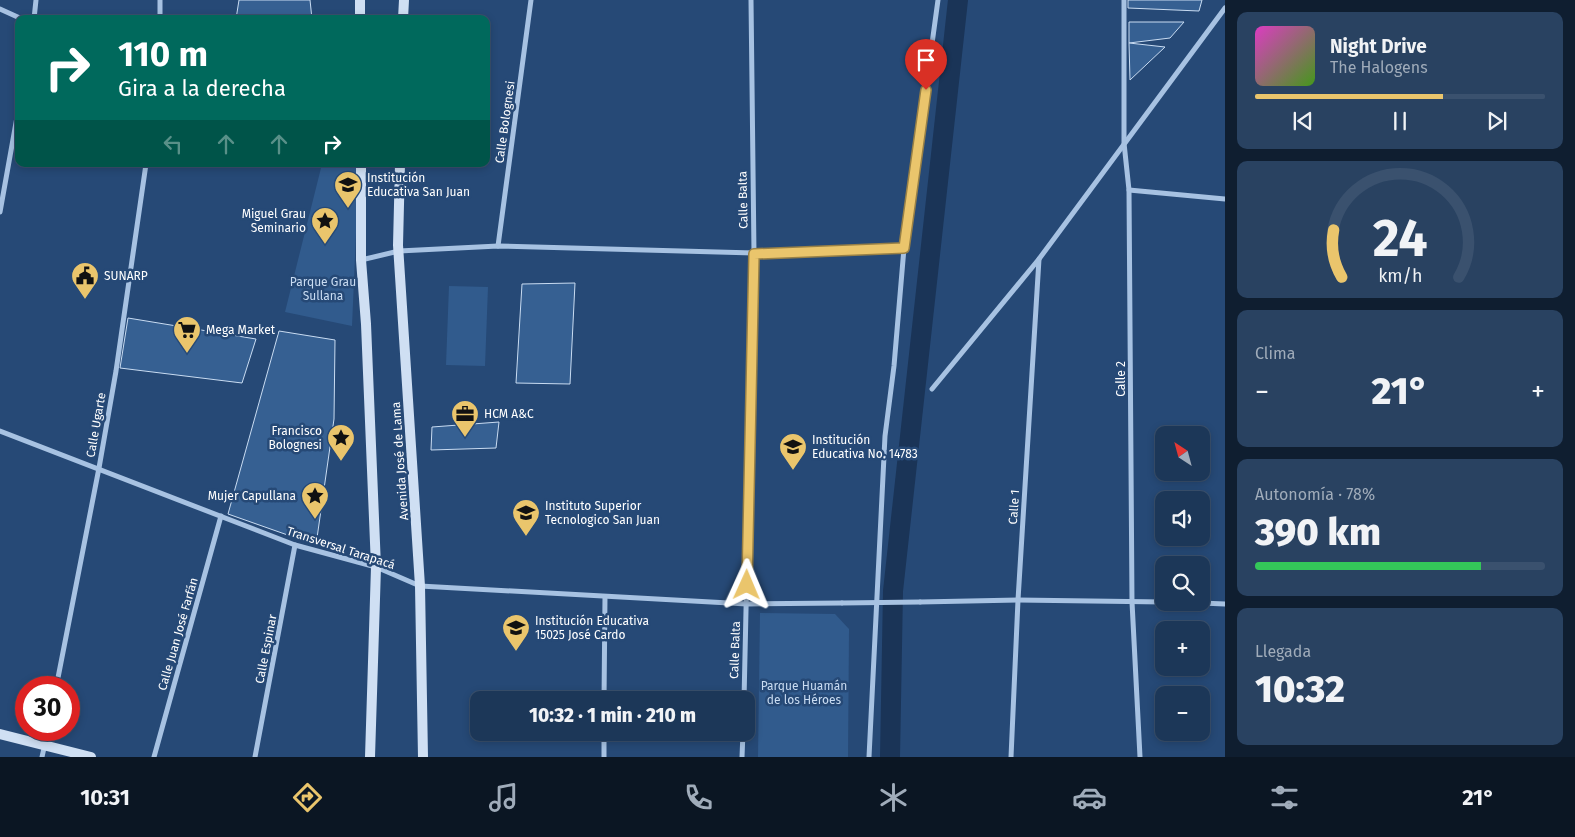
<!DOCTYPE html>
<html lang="es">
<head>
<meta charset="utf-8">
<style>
  :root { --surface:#1c3758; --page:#294261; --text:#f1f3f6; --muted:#a0acba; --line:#3a516e; --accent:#eac56c }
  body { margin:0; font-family:"Fira Sans",sans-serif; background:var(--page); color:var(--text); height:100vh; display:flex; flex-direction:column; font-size:19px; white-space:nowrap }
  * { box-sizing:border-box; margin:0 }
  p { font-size:16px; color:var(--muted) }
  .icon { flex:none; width:28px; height:28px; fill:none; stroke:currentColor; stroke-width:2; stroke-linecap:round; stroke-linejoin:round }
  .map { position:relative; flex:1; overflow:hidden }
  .side { display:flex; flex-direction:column; gap:12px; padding:12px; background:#0f1e30; width:350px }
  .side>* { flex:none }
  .top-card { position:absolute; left:15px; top:15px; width:475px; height:152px; border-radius:10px; box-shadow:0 2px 8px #0003,0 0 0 1px var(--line); background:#00695c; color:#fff; overflow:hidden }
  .needle { width:32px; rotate:324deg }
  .tools { position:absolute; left:1155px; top:426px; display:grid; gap:10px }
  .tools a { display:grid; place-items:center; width:55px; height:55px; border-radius:10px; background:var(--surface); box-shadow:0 2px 8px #0003,0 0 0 1px var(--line); font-size:25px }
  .speed { position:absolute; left:15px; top:676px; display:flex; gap:10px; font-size:25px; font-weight:700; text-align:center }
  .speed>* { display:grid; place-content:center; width:65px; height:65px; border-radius:50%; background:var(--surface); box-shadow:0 2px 8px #0003,0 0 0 1px var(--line); line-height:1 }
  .speed .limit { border:8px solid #d22; background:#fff; color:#111 }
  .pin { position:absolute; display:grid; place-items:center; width:42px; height:42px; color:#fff; margin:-51px -21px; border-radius:50% 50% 50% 0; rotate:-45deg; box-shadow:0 0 5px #0007 }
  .pin .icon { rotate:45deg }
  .me { position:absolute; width:55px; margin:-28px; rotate:1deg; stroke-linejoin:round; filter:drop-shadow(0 0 4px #0008) }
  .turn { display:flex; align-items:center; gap:18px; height:105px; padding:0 20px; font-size:22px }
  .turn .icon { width:65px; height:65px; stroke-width:2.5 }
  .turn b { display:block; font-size:35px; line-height:42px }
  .lanes { display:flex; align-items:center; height:48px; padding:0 20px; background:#0003; justify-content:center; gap:25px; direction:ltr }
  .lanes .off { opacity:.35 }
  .big { font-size:38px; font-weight:800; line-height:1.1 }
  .side .widget { flex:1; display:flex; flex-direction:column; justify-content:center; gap:8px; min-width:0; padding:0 18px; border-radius:10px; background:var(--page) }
  .side .dial { align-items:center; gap:0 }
  .dial svg { height:130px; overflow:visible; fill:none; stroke:var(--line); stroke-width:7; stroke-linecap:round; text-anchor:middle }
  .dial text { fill:var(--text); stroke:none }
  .song { display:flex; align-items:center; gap:15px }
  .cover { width:60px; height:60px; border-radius:8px; background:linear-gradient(135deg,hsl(310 70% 55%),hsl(100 70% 35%)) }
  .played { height:5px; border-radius:2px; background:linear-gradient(90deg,var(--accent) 65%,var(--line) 65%) }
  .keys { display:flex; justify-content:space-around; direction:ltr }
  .heat { display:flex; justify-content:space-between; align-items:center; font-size:28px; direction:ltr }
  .charge { height:8px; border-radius:4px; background:linear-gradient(90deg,#34c759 78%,var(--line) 0) }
  .trip { position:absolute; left:470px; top:691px; width:285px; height:50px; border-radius:10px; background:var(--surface); box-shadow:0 2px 8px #0003,0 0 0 1px var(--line); font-weight:800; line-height:50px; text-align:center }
  .dock { display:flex; height:80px; justify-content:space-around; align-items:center; background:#0b1623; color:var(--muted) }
  .dock .icon { width:35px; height:35px }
  .dock .on { color:var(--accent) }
  .dock b { font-size:22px; color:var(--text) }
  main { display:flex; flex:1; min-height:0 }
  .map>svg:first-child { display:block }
  .green { fill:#315b8d }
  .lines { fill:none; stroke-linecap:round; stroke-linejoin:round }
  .canal { stroke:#1a3457; stroke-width:20 }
  .building { fill:#366092; stroke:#c9dcf2 }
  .street { stroke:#a7c2e2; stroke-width:5 }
  .secondary { stroke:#cfdff3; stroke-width:10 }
  .street-bridge { stroke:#a7c2e2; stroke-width:5 }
  .route-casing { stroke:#988046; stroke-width:12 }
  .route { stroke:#eac56c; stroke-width:9 }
  .labels { text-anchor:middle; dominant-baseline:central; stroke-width:5; stroke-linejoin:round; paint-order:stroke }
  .street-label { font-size:12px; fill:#fff; stroke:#264976 }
  .poi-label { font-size:12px; fill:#fff; stroke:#264976; text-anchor:start }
  .park-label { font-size:12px; fill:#c9dcf2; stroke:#264976 }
</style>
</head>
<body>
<main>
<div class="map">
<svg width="1225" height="757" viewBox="0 0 1225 757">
  <rect width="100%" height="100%" fill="#264976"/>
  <g class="green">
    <polygon points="322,164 359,164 352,326 285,312"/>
    <polygon points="449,286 488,287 485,366 446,365"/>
    <polygon points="760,613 835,614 849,629 848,757 758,757"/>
  </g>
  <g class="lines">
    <polyline class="canal" points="890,757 893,591 958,0"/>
  </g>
  <g class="building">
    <polygon points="239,0 310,0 312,19 236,19"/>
    <polygon points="1128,0 1202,0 1199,11 1128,8"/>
    <polygon points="1129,22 1184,22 1170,38 1129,43"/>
    <polygon points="1129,43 1165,47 1130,80"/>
    <polygon points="575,283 570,384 516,383 522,284"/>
    <polygon points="128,318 256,339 242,383 120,368"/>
    <polygon points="279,331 335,340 334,419 316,545 228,514"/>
    <polygon points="499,422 496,448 431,450 432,427"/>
  </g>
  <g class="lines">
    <g class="street">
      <polyline points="1124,0 1124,143 1129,190 1132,602 1140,757"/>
      <polyline points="0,9 22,19"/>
      <polyline points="34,19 36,0"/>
      <polyline points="160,19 160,0"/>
      <polyline points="1129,190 1225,199"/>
      <polyline points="0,212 19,106"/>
      <polyline points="498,246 531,0"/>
      <polyline points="361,260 399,251 498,246 754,253 904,248"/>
      <polyline points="932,389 1039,259 1225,8"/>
      <polyline points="0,431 295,545 376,567 420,586 747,604 842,603"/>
      <polyline points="920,602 1018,600 1164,602"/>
      <polyline points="1177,602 1225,604"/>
      <polyline points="56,688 99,468 116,371 146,164"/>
      <polyline points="604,700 605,597"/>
      <polyline points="744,700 754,253 751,0"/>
      <polyline points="42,757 48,730"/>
      <polyline points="154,757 221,516"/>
      <polyline points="255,757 295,545"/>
      <polyline points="604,757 604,732"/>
      <polyline points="742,757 743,732"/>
      <polyline points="869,757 885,436 894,366 904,248 938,0"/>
      <polyline points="1011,757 1018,600 1039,259"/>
    </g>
    <g class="secondary">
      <polyline points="360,0 360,19"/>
      <polyline points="403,19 404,0"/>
      <polyline points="361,164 361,260 366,324 376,567 370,757"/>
      <polyline points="400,164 398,245 420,586 423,757"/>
      <polyline points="0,734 91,757"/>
    </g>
    <polyline class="street-bridge" points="842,603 920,602"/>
  </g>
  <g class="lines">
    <defs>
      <polyline id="route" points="747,585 754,254 904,248 926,90"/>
    </defs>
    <use href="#route" class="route-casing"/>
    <use href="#route" class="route"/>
  </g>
  <defs>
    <symbol id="school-pin" viewBox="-11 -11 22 30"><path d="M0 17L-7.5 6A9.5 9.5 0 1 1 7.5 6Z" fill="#eac56c" stroke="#264976"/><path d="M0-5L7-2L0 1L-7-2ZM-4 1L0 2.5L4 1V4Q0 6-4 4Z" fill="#111"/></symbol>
    <symbol id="sight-pin" viewBox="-11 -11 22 30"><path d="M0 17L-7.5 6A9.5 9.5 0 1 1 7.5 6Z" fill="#eac56c" stroke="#264976"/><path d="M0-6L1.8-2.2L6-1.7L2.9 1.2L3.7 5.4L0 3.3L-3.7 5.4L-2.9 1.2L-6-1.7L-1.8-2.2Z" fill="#111"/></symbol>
    <symbol id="civic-pin" viewBox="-11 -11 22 30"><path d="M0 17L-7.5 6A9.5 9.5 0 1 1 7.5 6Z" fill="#eac56c" stroke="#264976"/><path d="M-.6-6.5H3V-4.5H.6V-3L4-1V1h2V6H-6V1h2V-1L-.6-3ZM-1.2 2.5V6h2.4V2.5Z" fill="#111"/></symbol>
    <symbol id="supermarket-pin" viewBox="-11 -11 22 30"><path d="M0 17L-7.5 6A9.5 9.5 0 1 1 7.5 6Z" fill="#eac56c" stroke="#264976"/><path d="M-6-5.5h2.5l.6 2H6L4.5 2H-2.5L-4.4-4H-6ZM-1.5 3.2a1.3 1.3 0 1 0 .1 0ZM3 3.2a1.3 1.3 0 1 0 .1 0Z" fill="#111"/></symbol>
    <symbol id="office-pin" viewBox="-11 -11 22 30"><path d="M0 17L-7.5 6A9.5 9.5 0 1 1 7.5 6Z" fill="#eac56c" stroke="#264976"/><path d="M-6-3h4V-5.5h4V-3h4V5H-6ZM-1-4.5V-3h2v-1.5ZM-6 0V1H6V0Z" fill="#111"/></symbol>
    <symbol id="university-pin" viewBox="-11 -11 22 30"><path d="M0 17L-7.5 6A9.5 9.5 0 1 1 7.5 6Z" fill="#eac56c" stroke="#264976"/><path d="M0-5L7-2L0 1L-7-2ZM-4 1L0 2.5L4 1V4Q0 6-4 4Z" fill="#111"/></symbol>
  </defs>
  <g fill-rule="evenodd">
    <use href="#school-pin" x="332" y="169" width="32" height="43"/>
    <use href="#sight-pin" x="309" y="205" width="32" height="43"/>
    <use href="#civic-pin" x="69" y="260" width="32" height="43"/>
    <use href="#supermarket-pin" x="171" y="314" width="32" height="43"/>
    <use href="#office-pin" x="449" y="398" width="32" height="43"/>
    <use href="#sight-pin" x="325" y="422" width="32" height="43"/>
    <use href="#school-pin" x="777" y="431" width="32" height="43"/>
    <use href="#sight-pin" x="299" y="480" width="32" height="43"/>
    <use href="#university-pin" x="510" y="497" width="32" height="43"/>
    <use href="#school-pin" x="500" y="612" width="32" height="43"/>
  </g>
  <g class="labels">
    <g class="street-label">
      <text transform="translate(505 122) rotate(-82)">Calle Bolognesi</text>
      <text transform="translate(743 200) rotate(-91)">Calle Balta</text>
      <text transform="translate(1121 379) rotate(-90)">Calle 2</text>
      <text transform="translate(96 425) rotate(-80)">Calle Ugarte</text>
      <text transform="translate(400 461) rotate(-94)">Avenida José de Lama</text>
      <text transform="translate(1014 507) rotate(-86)">Calle 1</text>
      <text transform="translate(341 548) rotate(18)">Transversal Tarapacá</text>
      <text transform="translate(178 634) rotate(-74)">Calle Juan José Farfán</text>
      <text transform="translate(266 649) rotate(-79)">Calle Espinar</text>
      <text transform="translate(735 650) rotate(-88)">Calle Balta</text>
    </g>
    <g class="poi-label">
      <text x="367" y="178">Institución<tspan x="367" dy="14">Educativa San Juan</tspan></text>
      <text x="306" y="214" text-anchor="end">Miguel Grau<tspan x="306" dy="14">Seminario</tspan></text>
      <text x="104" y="276">SUNARP</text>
      <text x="206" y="330">Mega Market</text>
      <text x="484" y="414">HCM A&amp;C</text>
      <text x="322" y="431" text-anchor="end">Francisco<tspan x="322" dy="14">Bolognesi</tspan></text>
      <text x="812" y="440">Institución<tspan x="812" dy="14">Educativa No. 14783</tspan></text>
      <text x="296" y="496" text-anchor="end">Mujer Capullana</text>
      <text x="545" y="506">Instituto Superior<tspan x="545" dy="14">Tecnologico San Juan</tspan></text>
      <text x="535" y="621">Institución Educativa<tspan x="535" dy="14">15025 José Cardo</tspan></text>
    </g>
    <g class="park-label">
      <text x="323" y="282">Parque Grau<tspan x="323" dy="14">Sullana</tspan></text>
      <text x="804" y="686">Parque Huamán<tspan x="804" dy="14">de los Héroes</tspan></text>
    </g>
  </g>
</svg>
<div class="tools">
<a><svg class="needle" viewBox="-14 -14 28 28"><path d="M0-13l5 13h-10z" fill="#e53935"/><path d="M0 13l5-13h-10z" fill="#a0acba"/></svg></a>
<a><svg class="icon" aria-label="sound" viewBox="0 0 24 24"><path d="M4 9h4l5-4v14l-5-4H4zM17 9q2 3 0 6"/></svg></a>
<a><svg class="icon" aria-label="search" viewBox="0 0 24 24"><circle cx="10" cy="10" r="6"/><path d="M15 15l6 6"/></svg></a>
<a>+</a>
<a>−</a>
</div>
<div class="speed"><div class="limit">30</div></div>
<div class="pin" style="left:926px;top:90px;background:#d93025"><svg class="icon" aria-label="arrive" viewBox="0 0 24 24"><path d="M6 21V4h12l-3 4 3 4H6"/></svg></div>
<svg class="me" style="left:747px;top:585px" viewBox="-20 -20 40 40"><path d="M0-17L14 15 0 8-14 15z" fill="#eac56c" stroke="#fff" stroke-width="4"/></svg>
<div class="trip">10:32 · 1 min · 210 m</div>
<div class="top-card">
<div class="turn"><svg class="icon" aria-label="right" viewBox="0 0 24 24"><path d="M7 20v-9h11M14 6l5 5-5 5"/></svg><div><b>110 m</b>Gira a la derecha</div></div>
<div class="lanes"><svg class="icon off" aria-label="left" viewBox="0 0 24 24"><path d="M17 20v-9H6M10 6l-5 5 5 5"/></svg><svg class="icon off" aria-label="ahead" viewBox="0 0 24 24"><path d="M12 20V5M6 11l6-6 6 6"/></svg><svg class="icon off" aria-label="ahead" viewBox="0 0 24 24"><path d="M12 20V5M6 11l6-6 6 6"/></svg><svg class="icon" aria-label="right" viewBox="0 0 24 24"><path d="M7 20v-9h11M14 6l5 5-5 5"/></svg></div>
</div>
</div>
<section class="side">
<div class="widget">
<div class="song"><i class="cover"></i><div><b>Night Drive</b><p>The Halogens</p></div></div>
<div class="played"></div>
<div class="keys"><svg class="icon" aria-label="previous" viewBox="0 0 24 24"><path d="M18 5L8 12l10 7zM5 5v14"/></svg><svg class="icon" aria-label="pause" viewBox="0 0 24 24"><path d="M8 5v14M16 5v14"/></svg><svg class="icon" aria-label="next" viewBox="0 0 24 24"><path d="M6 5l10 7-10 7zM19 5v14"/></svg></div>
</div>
<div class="widget dial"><svg viewBox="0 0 100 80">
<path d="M14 69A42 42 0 1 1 86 69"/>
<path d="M14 69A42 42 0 0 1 9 40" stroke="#eac56c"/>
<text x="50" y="56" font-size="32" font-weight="700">24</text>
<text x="50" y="72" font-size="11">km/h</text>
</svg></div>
<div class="widget"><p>Clima</p>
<div class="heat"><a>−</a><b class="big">21°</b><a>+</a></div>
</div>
<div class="widget"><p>Autonomía · 78%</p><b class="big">390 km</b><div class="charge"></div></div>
<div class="widget"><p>Llegada</p><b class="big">10:32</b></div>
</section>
</main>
<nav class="dock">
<b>10:31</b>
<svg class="icon on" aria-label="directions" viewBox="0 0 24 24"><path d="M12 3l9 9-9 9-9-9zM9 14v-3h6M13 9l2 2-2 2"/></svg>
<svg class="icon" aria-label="music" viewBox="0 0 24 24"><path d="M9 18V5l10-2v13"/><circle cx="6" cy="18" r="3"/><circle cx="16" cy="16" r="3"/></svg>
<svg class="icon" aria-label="phone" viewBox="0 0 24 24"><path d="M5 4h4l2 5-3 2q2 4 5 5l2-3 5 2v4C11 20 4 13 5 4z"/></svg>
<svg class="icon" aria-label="climate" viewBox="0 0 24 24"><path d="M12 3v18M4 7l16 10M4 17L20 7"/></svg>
<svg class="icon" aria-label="car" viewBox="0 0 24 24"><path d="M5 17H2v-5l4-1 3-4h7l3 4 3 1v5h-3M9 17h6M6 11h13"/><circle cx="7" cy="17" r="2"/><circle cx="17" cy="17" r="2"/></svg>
<svg class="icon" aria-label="filters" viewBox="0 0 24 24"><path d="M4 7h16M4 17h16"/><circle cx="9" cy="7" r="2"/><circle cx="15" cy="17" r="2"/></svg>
<b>21°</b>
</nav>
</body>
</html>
